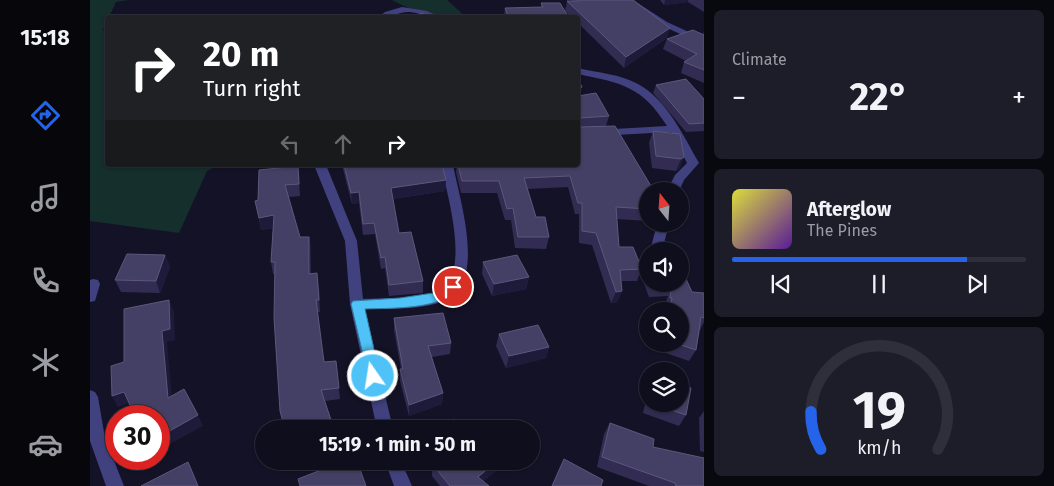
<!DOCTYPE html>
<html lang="en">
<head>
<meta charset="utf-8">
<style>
  :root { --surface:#0f0e1c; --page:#1d1c29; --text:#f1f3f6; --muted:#9b9ca3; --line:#2f2e3b; --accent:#2563eb }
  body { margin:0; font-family:"Fira Sans",sans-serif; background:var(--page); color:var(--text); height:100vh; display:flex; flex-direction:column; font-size:19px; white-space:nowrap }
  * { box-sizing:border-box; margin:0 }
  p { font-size:16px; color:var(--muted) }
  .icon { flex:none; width:28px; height:28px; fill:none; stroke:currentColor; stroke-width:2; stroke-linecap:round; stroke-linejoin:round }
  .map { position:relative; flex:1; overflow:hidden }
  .panel { display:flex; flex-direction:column; gap:10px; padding:10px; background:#08080f; width:350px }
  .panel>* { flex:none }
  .top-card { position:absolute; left:15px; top:15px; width:475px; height:152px; border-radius:5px; box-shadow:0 1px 4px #0004,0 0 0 1px var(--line); background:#202124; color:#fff; overflow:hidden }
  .needle { width:32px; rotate:343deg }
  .tools { position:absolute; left:549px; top:182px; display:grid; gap:10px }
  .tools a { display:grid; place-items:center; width:50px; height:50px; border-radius:50%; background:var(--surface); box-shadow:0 1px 4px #0004,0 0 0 1px var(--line); font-size:25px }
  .speed { position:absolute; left:15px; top:405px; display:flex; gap:10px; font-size:25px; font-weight:700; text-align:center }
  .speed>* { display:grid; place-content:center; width:65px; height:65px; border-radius:50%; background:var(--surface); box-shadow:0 1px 4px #0004,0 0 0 1px var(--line); line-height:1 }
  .speed .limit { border:8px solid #d22; background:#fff; color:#111 }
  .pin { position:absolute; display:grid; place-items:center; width:42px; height:42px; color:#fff; margin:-21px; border:2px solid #fff; border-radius:50%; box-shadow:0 1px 5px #0007 }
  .me { position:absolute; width:55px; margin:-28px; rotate:347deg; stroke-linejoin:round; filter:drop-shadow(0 0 4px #0008) }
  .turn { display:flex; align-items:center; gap:18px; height:105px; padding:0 15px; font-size:22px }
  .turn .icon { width:65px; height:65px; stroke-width:2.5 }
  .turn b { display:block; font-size:35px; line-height:42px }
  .lanes { display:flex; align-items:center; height:48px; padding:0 15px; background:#0003; justify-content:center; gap:25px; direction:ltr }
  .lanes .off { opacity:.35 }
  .big { font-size:38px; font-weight:700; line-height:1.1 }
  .panel .tile { flex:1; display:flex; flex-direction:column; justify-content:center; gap:8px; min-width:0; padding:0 18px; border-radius:8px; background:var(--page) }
  .panel .dial { align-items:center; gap:0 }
  .dial svg { height:130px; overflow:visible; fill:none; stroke:var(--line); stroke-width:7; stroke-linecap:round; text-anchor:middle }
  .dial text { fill:var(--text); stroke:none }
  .song { display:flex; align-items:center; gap:15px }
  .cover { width:60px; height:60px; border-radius:8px; background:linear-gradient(135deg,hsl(60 70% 55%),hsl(270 70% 35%)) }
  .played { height:5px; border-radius:2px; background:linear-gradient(90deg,var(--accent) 80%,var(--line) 80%) }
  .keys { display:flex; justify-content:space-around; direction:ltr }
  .heat { display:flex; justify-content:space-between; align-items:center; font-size:28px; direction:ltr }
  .trip { position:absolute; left:165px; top:420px; width:285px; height:50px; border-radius:25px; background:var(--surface); box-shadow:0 1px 4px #0004,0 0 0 1px var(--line); font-weight:700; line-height:50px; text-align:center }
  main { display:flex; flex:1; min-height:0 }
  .tab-bar { display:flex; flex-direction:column; width:90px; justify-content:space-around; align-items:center; background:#06060b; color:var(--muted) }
  .tab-bar .icon { width:35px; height:35px }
  .tab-bar .selected { color:var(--accent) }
  .tab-bar b { font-size:22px; color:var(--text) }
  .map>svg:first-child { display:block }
  .green { fill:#152f2d }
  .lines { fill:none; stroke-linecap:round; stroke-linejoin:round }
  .minor { fill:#414180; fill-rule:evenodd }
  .wall { fill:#322c52 }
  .shaded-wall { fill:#1e1a39 }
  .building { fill:#443f64; stroke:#5c577c }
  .route { fill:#4fc3f7; stroke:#337fa1 }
</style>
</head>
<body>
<main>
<nav class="tab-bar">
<b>15:18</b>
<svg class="icon selected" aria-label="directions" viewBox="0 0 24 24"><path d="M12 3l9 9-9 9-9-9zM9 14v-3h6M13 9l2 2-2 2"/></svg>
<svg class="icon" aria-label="music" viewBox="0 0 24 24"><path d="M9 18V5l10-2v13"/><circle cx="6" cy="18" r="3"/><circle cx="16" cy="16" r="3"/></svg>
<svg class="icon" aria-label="phone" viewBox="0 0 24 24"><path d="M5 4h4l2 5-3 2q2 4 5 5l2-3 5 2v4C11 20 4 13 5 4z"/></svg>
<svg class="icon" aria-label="climate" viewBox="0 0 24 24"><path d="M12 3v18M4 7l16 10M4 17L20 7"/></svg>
<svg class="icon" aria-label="car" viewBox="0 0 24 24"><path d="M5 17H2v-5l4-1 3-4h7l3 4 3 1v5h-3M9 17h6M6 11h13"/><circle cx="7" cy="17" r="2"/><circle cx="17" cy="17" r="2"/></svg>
</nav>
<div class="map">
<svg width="614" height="486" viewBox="0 0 614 486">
  <rect width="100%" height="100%" fill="#141226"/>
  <g class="green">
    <polygon points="0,0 39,0 26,2 13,30 18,31 18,165 130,165 117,171 89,233 0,221"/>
    <path d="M302,0H357L376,17C349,17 325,13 302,0Z"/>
  </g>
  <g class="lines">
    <g class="minor">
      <polygon points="534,0 543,0 577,22 614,39 614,45 562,21"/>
      <path d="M312,7L337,11L352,18C340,18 331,13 319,12C308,12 299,18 287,18L295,12Z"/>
      <path d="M488,68C508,73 530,74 548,84C577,100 593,135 609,163L594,180L589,191H577L585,175L597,163L581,132L488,137V131L577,126C552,86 531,83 488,74Z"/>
      <path d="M224,165H236L267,241L273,299C290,298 337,299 350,291C381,272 357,194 351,165H363C369,197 396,279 358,299C337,310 299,309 275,309L303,429H287L260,304L255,241Z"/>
      <polygon points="567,224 579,224 572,251 560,251"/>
      <polygon points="3,279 8,280 10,284 5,301 0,302 0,280"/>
      <polygon points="0,390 5,392 8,397 15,438 34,486 16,486 0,441"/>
      <polygon points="295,461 311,461 322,486 304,486"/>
    </g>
  </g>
  <g class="wall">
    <polygon points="482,0 543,0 577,38 534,68 488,23 488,18 482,18 475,11 479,18 415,18 414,16 415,8 451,7 451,3 475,11 477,1 482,1"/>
    <polygon points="570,0 614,0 614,12 598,2 574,5"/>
    <polygon points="614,31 614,83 591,73 594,62 596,61 573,49 577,39 613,34"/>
    <polygon points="566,85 614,99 614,131 596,132 563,93"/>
    <polygon points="490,96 519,116 516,126 558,191 558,221 527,219 529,247 550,265 553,257 558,268 558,284 590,284 602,292 614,293 614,322 610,330 606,350 599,361 567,350 568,344 590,344 590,311 576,311 576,310 574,310 576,302 578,296 559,297 550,273 547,281 531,281 532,291 527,302 521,303 502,245 489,243 489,214 485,214 478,187 438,189 446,217 459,237 456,249 425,248 421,220 415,220 407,193 371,193 366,172 367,165 488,165"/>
    <polygon points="563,131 594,157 589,169 586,171 562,168 559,143"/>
    <polygon points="252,165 352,165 356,180 355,191 303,199 309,233 333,281 333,293 299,296 295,268 291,269 285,234 273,235 269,203 262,204"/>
    <polygon points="169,170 210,178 210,196 199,197 210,237 219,237 221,249 221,274 229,285 230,312 227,312 234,362 246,361 250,399 235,401 185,274 183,274 181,262 183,228 171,230 165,201 168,200"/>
    <polygon points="75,255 80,267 70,293 31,292 25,280"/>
    <polygon points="393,262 439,277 436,289 402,296 392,274"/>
    <polygon points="304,318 361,343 360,354 342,357 353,393 352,404 319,416 310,381 310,369 311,369 304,330"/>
    <polygon points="409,334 459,347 456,358 416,368 406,346"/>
    <polygon points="558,391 558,404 590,404 596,415 589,426 553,413"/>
    <polygon points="614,411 614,452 610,451 609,418"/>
    <polygon points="520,423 563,447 614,486 559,486 507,467 514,434"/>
    <polygon points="337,461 412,461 411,467 393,481 399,486 350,486 342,476 342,471"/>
  </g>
  <g class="shaded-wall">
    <polygon points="575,0 598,0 598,2 574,5"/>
    <polygon points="580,28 577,38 534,68 536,57"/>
    <polygon points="492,87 490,98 488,99 488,90"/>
    <polygon points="594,157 589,169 586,171 591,159"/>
    <polygon points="208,166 210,178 210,196 209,184"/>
    <polygon points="356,180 355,191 301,199 301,188"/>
    <polygon points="269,192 269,203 262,204 261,193"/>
    <polygon points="184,215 186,227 171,230 169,218"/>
    <polygon points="219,237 221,249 220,286 219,274"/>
    <polygon points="75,255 80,267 70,293 66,281"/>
    <polygon points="227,273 229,285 230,312 229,300"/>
    <polygon points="439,277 436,289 402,296 404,284"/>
    <polygon points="532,291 527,302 521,303 526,292"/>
    <polygon points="79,300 84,312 85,340 77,342 83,409 78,398 72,331"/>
    <polygon points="459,347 456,358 416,368 419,356"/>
    <polygon points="34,392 40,403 28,407 22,396"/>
    <polygon points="353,393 352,404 319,416 319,405"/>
    <polygon points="108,415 113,426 69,450 69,437"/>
    <polygon points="407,461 412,461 411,467 387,486 388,477"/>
    <polygon points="98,462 104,473 109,486 108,486"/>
  </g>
  <g class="building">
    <polygon points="488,0 543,0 580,28 536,57 477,1 488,1"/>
    <polygon points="451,3 470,3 479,18 419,18 415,8 453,7"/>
    <polygon points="333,13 337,18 313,18"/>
    <polygon points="603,30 614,35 614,70 594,62 607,54 577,39"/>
    <polygon points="488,79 492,87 488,90"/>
    <polygon points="596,79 614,99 614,123 599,124 566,85"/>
    <polygon points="506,93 519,116 491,118 489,120 490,127 525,126 564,191 558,191 558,209 526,207 529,247 543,247 552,269 530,270 532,291 526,292 506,233 492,231 492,203 488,203 480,176 434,178 446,217 455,217 459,237 428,237 423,208 417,209 409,181 372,181 368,165 488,165 488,96"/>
    <polygon points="563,131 590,134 594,157 591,159 566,156"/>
    <polygon points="254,165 352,165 356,180 301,188 309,233 321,232 333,281 299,285 295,257 291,258 284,223 273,224 269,192 261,193"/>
    <polygon points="208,166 209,184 195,185 210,237 219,237 219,274 227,273 229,300 226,300 234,362 246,361 249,388 231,390 244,429 195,429 190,411 184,318 185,262 181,262 184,215 169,218 165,201 168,200 169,170"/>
    <polygon points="37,254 75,255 66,281 25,280"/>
    <polygon points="427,255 439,277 404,284 393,262"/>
    <polygon points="553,257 558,257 558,268"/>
    <polygon points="590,266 602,292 614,293 614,318 611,317 606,350 588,344 590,344 590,311 579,311 582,298 580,298 581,290 583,291 585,284 564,285 564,284 590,284"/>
    <polygon points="79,300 80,329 72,331 78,398 94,389 108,415 69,437 69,416 45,416 34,392 22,396 21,366 34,362 34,309"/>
    <polygon points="353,313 361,343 338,346 353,393 319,405 310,369 313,369 304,318"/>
    <polygon points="448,325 459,347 419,356 409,334"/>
    <polygon points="590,384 601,388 596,415 564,404 590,404"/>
    <polygon points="364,419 369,429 338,429"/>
    <polygon points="520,423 564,439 563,447 614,458 614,486 586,486 585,483 512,457"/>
    <polygon points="474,459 513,480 511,486 462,486"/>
    <polygon points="254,461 267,461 276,486 210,486 208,479"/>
    <polygon points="343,461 407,461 388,477 399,486 360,486 343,465 345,464"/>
    <polygon points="98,462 108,486 51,486"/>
  </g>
  <path class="route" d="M363,282L368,284L369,287C356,310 299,308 275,309L290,376L288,380L283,381L279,380L261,304L263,301L310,298L350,292Z"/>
</svg>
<div class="tools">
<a><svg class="needle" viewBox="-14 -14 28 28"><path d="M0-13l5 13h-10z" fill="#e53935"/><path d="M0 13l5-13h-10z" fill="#9b9ca3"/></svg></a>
<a><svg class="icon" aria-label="sound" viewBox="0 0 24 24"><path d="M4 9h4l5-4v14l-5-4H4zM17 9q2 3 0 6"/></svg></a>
<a><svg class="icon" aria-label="search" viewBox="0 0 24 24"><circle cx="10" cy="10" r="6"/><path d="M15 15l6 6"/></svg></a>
<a><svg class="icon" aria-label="layers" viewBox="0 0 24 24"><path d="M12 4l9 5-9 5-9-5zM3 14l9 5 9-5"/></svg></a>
</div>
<div class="speed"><div class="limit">30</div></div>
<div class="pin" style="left:363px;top:287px;background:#d93025"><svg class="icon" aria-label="arrive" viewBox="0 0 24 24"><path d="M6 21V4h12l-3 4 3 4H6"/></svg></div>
<svg class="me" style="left:283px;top:376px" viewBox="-20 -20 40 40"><circle r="17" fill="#4fc3f7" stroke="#fff" stroke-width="3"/><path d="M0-11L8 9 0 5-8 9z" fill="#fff"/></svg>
<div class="trip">15:19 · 1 min · 50 m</div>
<div class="top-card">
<div class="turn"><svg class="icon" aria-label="right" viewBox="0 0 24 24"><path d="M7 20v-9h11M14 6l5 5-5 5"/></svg><div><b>20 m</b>Turn right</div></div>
<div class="lanes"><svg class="icon off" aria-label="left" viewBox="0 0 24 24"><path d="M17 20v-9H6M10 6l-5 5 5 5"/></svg><svg class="icon off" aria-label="ahead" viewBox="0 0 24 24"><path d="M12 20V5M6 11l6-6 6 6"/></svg><svg class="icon" aria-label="right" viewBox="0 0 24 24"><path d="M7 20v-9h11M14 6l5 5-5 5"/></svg></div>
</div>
</div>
<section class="panel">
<div class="tile"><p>Climate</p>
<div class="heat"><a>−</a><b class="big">22°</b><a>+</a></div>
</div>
<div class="tile">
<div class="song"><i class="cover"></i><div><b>Afterglow</b><p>The Pines</p></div></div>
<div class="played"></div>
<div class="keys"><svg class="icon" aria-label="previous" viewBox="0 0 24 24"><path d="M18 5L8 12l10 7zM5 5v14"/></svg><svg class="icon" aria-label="pause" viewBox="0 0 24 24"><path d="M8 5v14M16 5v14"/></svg><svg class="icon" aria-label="next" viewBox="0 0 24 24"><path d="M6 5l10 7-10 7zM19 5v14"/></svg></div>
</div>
<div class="tile dial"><svg viewBox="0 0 100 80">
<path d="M14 69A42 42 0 1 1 86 69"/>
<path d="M14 69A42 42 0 0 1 8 46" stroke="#2563eb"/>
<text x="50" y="56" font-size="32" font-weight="700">19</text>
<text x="50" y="72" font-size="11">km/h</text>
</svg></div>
</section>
</main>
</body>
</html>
